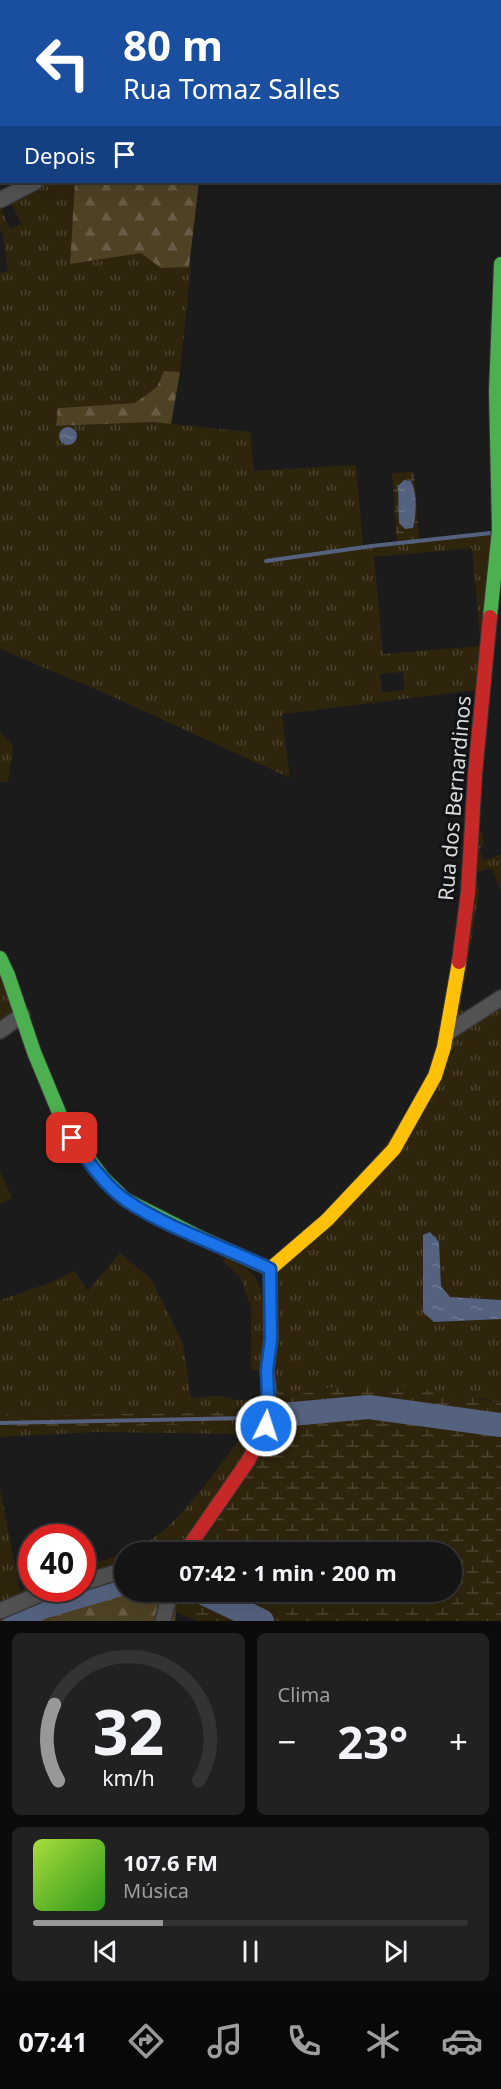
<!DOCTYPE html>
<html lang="pt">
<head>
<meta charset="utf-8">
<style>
  :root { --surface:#141415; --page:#212122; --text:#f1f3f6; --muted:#9d9ea0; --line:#333334; --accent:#989899 }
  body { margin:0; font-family:"Noto Sans",sans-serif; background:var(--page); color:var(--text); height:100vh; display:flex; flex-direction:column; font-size:22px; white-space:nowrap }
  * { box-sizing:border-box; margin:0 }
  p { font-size:20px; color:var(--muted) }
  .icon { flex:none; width:33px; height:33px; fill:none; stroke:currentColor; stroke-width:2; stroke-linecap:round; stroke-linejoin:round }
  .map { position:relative; height:1621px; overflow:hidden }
  .details { display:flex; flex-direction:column; gap:12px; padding:12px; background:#0b0b0c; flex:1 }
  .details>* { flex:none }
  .top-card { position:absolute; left:0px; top:0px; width:501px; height:183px; box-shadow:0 6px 24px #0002,0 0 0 2px var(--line); background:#1a4fa0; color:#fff; overflow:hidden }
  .speed { position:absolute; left:18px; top:1524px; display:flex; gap:12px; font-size:30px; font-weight:700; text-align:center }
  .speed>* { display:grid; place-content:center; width:78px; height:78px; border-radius:50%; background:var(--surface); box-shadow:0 6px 24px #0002,0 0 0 2px var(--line); line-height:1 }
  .speed .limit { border:9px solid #d22; background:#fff; color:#111 }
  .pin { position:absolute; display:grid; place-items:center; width:51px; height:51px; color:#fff; margin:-26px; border-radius:12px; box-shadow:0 3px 9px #0006 }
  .me { position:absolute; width:66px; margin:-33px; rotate:4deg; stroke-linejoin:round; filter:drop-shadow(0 0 4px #0008) }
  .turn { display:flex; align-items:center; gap:21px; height:126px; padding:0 24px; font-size:27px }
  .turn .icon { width:78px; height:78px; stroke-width:2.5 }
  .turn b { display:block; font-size:42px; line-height:51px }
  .then { display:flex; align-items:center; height:57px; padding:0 24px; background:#0003; gap:12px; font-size:22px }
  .big { font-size:45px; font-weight:700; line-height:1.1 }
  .details .tile { flex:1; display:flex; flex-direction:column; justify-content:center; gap:9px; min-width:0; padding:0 21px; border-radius:9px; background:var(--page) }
  .details .dial { align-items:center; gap:0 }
  .dial svg { height:156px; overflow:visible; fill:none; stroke:var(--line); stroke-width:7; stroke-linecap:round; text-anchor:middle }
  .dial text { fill:var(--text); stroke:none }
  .song { display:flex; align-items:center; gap:18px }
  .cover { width:72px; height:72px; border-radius:9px; background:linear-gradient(135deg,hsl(80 70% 55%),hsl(110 70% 35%)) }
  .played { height:6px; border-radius:3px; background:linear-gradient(90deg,var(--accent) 30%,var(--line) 30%) }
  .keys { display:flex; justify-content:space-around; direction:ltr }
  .heat { display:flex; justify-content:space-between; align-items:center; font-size:33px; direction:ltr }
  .details .tiles { flex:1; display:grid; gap:12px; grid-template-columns:1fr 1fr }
  .tile:last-child { grid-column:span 2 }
  .trip { position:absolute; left:114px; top:1542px; width:348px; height:60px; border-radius:30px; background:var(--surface); box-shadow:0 6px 24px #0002,0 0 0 2px var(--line); font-weight:700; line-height:60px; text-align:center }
  .tab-bar { display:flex; height:96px; justify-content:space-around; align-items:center; background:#080808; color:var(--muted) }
  .tab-bar .icon { width:42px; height:42px }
  .tab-bar .selected { color:var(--accent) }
  .tab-bar b { font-size:27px; color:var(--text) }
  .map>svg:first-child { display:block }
  .grass { fill:url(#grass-tufts); fill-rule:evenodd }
  .forest { fill:url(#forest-firs) }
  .wetland { fill:url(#wetland-marsh); fill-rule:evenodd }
  .water { fill:url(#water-ripples) }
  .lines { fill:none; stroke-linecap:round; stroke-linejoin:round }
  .stream { stroke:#55627f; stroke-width:4 }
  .river { stroke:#55627f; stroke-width:24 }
  .street-casing { stroke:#353535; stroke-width:18 }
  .fast-casing { stroke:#353535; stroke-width:16 }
  .slow-casing { stroke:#353535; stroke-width:16 }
  .jam-casing { stroke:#353535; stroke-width:16 }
  .street { stroke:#525253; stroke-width:15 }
  .fast { stroke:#4caf50; stroke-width:14 }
  .slow { stroke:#ffc107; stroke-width:14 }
  .jam { stroke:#c62828; stroke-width:14 }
  .rail { stroke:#59595a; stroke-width:4 }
  .route-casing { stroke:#114b97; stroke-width:15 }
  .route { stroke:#1a73e8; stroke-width:10 }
  .labels { text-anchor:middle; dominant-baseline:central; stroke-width:6; stroke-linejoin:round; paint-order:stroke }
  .street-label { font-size:21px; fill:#dbdcdd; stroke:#111214 }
</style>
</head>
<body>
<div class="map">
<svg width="501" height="1621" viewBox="0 0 501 1621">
  <defs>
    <pattern id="grass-tufts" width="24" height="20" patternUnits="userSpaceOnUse" patternTransform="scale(1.5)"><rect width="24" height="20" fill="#2f250d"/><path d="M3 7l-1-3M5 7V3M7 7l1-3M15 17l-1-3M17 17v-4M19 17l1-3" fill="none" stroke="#4d4430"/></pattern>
    <pattern id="forest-firs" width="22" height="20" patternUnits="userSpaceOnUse" patternTransform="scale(1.5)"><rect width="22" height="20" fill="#4e4225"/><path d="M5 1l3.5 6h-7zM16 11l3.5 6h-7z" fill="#675d44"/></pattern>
    <pattern id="wetland-marsh" width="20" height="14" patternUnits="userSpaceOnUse" patternTransform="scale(1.5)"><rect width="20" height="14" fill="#2f250d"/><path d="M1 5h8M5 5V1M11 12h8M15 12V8" fill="none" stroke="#4d4430"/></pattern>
    <pattern id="water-ripples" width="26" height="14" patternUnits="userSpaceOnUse" patternTransform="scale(1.5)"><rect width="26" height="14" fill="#55627f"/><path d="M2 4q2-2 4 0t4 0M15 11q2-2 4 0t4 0" fill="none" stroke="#6d7891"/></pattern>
  </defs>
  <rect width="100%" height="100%" fill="#1b1b1c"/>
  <g class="grass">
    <polygon points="0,0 13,0 2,2 1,126"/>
    <path d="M45,182H75L70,264L141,253L161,267L191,266L180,372L164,371L157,387L135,403L58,408L57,426L153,422L250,432L254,471L356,465L363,547L499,530L484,689L282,714L290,778L109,695L0,649V273L8,271L2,231H0V207ZM12,204L21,224L10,229L1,209ZM472,548L481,646L383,654L374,557ZM403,672L405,690L382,692L380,674Z"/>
    <polygon points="0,733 13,746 8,782 0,782"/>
    <polygon points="472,830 482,832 484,845 479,849 484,861 501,854 501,891 492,868 476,873 479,892 460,1009 467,1012 501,989 501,1300 450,1297 441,1286 442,1264 434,1322 501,1319 501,1403 484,1399 350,1384 301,1394 275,1390 277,1272 329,1222 435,1076"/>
    <polygon points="0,958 22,1015 0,1031"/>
    <polygon points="0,1172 12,1198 0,1204"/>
    <polygon points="120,1253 151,1279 167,1311 183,1344 191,1398 220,1396 236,1400 263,1399 263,1408 188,1413 0,1416 0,1300 50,1283 74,1271 88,1291"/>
    <path d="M226,1257C234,1262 244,1266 251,1273C271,1292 263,1343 262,1370H251V1308L241,1278L223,1261Z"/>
    <path d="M266,1423L185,1552H125C165,1539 190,1504 215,1472C224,1459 235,1447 243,1434L96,1432L0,1437V1428Z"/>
    <polygon points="0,1490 20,1590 31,1586 32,1588 55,1589 0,1614"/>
    <polygon points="124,1553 124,1570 83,1582 83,1568"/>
  </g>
  <g class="forest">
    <polygon points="75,182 199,182 189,267 161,268 141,253 70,264"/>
    <polygon points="164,371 180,372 171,424 153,422 56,426 58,408 135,403 157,387"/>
    <polygon points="124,1571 124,1592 178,1592 175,1621 0,1621 0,1614 57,1589 82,1588"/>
  </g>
  <g class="wetland">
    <path d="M414,472L419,540L397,543L392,473ZM404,480L411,481C418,495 416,514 412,528Z"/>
    <polygon points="350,1384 402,1385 501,1403 501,1621 198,1621 175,1612 181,1592 452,1592 452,1552 195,1552 275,1390 301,1394"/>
    <polygon points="261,1409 266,1423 0,1428 0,1416 188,1413"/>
  </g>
  <g class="water">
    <circle cx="68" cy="436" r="9"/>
    <path d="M404,480L411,481C418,495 416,514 413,528L405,529L399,523L398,486Z"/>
    <polygon points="430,1232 439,1242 441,1286 450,1297 501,1300 501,1319 434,1322 423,1312 423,1235"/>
  </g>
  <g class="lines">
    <g class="stream">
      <polyline points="266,561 372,546 491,533"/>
      <polyline points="0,1423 248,1418"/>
    </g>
    <g class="river">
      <polyline points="248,1418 369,1407 501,1425"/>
      <polyline points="201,1592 262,1621"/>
      <polyline points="15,1621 42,1607 124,1583"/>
    </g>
    <defs>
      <g id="street">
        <polyline points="35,0 47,2"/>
        <polyline points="496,0 496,2"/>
        <polyline points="241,2 248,0"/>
        <polyline points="379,2 382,0"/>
        <polyline points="500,32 501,45"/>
        <polyline points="0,200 35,182"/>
        <polyline points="0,1031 22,1015"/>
        <polyline points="447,1033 501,998"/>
        <polyline points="82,1583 124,1570"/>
        <polyline points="0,1611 47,1591 57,1588"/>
        <polyline points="163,1621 170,1592"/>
      </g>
      <g id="fast">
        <polyline points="490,617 499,530 496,391 501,264"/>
        <polyline points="0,958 8,975 34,1052 65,1127 103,1178 126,1200 201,1238 270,1269"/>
      </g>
      <polyline id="slow" points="270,1269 327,1220 394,1149 435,1076 444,1047 459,962"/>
      <g id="jam">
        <polyline points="459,962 468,892 475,774 490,617"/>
        <polyline points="185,1552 248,1461 266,1426 269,1388 267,1370 271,1339 270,1269"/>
      </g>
    </defs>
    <use href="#street" class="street-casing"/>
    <use href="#fast" class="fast-casing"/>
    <use href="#slow" class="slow-casing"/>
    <use href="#jam" class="jam-casing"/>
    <use href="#street" class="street"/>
    <use href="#fast" class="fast"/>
    <use href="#slow" class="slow"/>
    <use href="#jam" class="jam"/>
    <g class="rail">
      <polyline points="341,2 344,0"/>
      <polyline points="0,180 2,179"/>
    </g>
  </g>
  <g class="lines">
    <defs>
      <path id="route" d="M72,1138C87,1160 105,1186 127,1201C171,1230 223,1246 270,1269L271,1339L267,1370L268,1398L266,1426"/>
    </defs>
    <use href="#route" class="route-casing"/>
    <use href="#route" class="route"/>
  </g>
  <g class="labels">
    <g class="street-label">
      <text transform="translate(454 798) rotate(-85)">Rua dos Bernardinos</text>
    </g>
  </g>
</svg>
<div class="speed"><div class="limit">40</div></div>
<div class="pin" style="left:72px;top:1138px;background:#d93025"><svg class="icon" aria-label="arrive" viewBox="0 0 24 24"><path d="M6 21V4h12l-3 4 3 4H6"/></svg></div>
<svg class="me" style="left:266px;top:1426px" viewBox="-20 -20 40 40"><circle r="17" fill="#1a73e8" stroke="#fff" stroke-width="3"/><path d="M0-11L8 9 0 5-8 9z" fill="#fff"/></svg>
<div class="trip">07:42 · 1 min · 200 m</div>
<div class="top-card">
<div class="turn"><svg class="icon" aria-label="left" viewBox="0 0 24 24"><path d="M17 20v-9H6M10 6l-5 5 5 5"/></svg><div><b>80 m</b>Rua Tomaz Salles</div></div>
<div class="then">Depois<svg class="icon" aria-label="arrive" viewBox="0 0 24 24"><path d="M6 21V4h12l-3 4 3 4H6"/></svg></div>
</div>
</div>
<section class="details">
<div class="tiles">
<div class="tile dial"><svg viewBox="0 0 100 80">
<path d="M14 69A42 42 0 1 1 86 69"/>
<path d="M14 69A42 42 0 0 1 12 30" stroke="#989899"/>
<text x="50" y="56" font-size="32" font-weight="700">32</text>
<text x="50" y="72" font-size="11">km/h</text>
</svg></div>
<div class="tile"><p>Clima</p>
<div class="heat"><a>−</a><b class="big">23°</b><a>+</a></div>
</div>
<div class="tile">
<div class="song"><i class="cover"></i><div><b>107.6 FM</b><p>Música</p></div></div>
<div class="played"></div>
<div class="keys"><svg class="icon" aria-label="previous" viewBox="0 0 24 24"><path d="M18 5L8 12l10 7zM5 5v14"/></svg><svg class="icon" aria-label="pause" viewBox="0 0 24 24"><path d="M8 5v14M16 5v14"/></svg><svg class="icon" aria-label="next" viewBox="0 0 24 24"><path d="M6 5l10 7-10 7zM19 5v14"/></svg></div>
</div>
</div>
</section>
<nav class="tab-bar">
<b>07:41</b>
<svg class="icon selected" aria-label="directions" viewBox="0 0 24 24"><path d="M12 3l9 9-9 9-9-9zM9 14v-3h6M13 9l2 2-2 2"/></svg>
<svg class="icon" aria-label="music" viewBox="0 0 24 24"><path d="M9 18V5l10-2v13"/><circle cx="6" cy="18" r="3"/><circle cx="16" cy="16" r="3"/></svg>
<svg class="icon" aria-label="phone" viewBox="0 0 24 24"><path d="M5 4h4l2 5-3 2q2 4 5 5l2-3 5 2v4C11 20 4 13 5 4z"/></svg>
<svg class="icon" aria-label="climate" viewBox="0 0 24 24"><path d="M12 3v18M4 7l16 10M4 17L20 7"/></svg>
<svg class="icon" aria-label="car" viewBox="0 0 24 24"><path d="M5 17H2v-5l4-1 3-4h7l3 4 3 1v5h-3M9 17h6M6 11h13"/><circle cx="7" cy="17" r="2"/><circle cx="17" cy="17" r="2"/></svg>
</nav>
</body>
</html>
